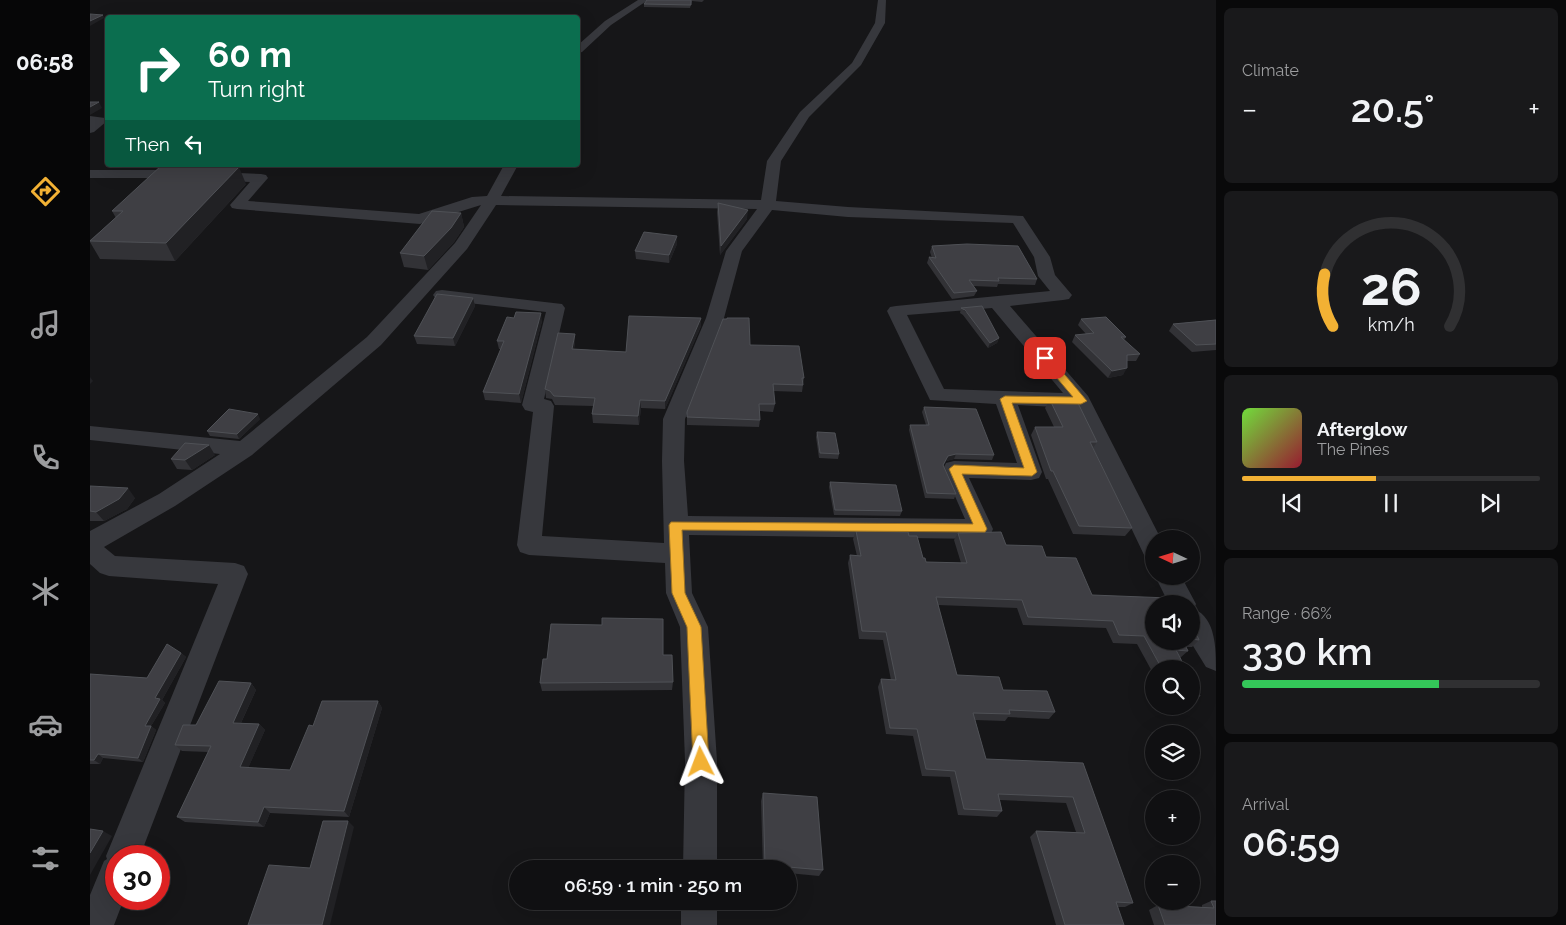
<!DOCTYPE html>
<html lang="en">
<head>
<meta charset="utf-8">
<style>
  :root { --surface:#101012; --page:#19191b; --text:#f1f3f6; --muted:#9c9d9f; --line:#303032; --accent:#f2b134 }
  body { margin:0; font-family:Raleway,sans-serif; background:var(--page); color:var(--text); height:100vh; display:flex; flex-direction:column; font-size:19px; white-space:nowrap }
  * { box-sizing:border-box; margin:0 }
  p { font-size:16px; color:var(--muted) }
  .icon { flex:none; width:28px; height:28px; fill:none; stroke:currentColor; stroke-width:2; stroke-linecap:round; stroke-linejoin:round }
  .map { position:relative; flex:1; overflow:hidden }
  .drawer { display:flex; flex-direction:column; gap:8px; padding:8px; background:#09090a; width:350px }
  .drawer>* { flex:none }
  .guide { position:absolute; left:15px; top:15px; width:475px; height:152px; border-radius:5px; box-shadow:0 5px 20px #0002,0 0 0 1px var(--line); background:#0b6e4f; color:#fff; overflow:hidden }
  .needle { width:32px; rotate:274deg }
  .fabs { position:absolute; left:1055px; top:530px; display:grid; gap:10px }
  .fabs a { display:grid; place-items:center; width:55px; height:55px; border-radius:50%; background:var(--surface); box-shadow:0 5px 20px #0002,0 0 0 1px var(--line); font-size:25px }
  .speed { position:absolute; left:15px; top:845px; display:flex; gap:10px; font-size:25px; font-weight:700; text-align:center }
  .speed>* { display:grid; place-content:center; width:65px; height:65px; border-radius:50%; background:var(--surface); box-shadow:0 5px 20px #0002,0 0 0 1px var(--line); line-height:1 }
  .speed .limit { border:8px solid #d22; background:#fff; color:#111 }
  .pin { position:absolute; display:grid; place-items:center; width:42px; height:42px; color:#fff; margin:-21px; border-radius:10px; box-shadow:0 2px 8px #0006 }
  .me { position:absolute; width:55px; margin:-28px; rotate:357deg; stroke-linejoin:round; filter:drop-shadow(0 0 4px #0008) }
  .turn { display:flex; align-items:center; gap:18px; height:105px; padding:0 20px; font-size:22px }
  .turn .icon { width:65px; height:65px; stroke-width:2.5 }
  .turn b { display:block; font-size:35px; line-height:42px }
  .then { display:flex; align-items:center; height:48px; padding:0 20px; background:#0003; gap:10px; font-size:19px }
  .big { font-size:38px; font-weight:600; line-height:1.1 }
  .drawer .tile { flex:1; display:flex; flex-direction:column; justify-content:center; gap:8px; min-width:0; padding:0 18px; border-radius:8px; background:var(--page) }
  .drawer .dial { align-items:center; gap:0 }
  .dial svg { height:130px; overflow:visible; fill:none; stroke:var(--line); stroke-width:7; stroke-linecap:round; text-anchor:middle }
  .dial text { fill:var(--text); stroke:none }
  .song { display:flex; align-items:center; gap:15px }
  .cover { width:60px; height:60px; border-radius:8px; background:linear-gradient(135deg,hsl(100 70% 55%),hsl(350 70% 35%)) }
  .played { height:5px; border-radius:2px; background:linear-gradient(90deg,var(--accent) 45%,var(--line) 45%) }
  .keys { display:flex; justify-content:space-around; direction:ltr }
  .heat { display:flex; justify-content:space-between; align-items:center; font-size:28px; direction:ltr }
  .charge { height:8px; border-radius:4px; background:linear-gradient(90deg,#34c759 66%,var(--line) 0) }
  .trip { position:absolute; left:419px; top:860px; width:288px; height:50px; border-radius:25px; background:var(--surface); box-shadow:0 5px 20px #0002,0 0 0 1px var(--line); font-weight:600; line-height:50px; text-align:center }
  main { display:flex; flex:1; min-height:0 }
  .tabs { display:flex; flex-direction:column; width:90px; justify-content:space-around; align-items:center; background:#060607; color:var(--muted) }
  .tabs .icon { width:35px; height:35px }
  .tabs .active { color:var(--accent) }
  .tabs b { font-size:22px; color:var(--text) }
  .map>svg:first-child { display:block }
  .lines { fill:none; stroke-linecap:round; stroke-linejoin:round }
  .street { fill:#37383d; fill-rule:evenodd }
  .wall { fill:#323236 }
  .shaded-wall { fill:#212124 }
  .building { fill:#3f3f44; stroke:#4f5156 }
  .route { fill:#f2b134; stroke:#9d7322 }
</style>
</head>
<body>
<main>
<nav class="tabs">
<b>06:58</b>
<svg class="icon active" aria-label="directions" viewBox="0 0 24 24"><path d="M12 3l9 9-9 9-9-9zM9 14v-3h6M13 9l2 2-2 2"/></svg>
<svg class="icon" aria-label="music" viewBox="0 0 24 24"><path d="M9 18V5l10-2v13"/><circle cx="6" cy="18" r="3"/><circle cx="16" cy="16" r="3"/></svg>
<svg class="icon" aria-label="phone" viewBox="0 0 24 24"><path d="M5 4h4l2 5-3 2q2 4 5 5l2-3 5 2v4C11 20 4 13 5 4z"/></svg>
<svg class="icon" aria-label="climate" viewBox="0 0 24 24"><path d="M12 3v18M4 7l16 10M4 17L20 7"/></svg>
<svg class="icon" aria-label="car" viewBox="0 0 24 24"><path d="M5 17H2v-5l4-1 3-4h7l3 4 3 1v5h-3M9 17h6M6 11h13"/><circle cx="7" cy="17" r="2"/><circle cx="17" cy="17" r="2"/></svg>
<svg class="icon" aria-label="filters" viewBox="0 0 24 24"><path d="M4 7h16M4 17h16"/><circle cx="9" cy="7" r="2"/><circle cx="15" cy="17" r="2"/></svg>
</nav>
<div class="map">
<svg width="1126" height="925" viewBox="0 0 1126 925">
  <rect width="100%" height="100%" fill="#161618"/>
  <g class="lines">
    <g class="street">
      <polygon points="548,0 558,0 521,25 492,52 488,53 488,45 515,21"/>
      <path d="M788,0H796L795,23L771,65L719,117L691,161L686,201L758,207L933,216L960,257L965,275L982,295L979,299L973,300L920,306L998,396L1071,539H1064V560L1055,557L984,408L928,405L952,472L949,478L941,480L879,478L903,529L900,536L891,539L599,535L602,593L618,627L627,761V869H593L595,761L590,627L576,593L575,563L439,555L430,552L427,545L443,412L435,410L432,405L456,312L352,300L346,299L343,295L346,291L352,290L472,304L475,308L454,399L461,401L464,406L452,536L574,543L572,461L573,419L616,318L636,251L667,209L406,205L377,249L291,345L162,455L85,506L14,547L25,556L145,563L154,566L158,574L50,856H26V899H34L24,925H0V895L14,861L17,859L16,856L128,584L19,576L10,573L0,564V531L69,494L130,454L0,440V426L150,441L277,337L365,243L391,205L330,224L147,209L142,208L140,205L160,182L80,178H0V170H80L171,174L176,175L178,178L158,201L329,214L382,197L397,196L414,165H428L411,196L671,200L677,161L710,112L762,63L785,23ZM682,210L758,217L923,223L944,257L948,276L960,291L806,306L800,307L797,311L840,400L906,404L927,463L864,461L856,463L853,469L875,519L598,516L594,461L595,419L634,318L652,251ZM902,308L973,393L854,389L817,315Z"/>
      <polygon points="0,116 15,118 17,121 4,132 0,133"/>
      <path d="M1065,576H1091L1106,604L1104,609C1126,618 1126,649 1126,671L1116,667L1100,641H1101V604H1079Z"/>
      <rect x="591" y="901" width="36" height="24"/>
    </g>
  </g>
  <g class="wall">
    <polygon points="557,0 614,0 612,2 602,1 600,8 554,7 554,4"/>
    <polygon points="156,184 85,261 10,259 0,242 0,240 26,218 22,211"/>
    <polygon points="628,203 657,219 630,255 627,212"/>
    <polygon points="371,213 374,227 364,242 338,270 314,267 310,253"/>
    <polygon points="587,244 579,263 546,259 545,251"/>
    <polygon points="842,246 947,279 945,285 908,284 907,287 883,286 887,291 884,296 862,299 837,263 839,257 842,258 840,252"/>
    <polygon points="383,298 385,306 365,346 327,344 324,336"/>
    <polygon points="871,308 909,338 907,343 898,348 873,315 870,313"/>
    <polygon points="991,319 1036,337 1034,340 1050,354 1046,361 1037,361 1033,375 1018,378 982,342 985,335 996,334 988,325"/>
    <polygon points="1126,320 1126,350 1102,352 1079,331 1083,324"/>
    <polygon points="452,321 431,403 395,400 393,392 411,349 409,349 407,341"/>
    <polygon points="611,326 575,409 551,408 549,425 503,423 502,414 503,406 465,405 462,399 456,398 455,389 485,342 484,349 536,352"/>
    <polygon points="660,345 714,378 712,392 683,391 685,404 683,412 670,411 670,420 669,427 597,425 597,412"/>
    <polygon points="960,400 1007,442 1003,448 1042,528 1035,536 983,534 958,479 956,479 941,435 945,427 964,427 955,408"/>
    <polygon points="834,407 904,455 902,460 864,459 856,461 854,465 866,494 864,499 835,498 819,430 820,425 836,425 832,412"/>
    <polygon points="170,419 149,439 120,436 117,431"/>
    <polygon points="727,432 749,454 748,459 729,458 726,437"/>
    <polygon points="125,455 102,470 87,469 81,459"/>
    <polygon points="740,482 812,511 810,516 744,515 739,487"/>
    <polygon points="0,486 45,498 37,509 14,521 0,521"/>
    <polygon points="766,531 819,536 836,562 871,563 864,540 868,533 956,557 1002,595 1064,641 1101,641 1101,607 1106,633 1109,640 1102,647 1096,647 1098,651 1090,658 1096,669 1064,669 1064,675 1047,644 1023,643 1016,628 933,625 927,608 848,605 867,675 913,690 965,712 959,719 918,717 915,721 885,720 896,759 993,763 1043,903 1035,907 1028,907 1034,925 966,925 940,837 946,831 986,832 976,803 910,800 912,811 907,817 868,815 860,777 832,776 823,736 796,734 788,687 791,679 801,680 793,640 769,639 758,563 760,555 767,556 763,539"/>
    <polygon points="91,653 96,657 72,700 75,703 61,726 66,730 53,762 13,758 10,764 0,764 0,674 57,678"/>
    <polygon points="573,655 583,682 582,690 452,691 450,683"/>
    <polygon points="1101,680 1110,696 1101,703"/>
    <polygon points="161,683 166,690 151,723 169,724 175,730 158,768 200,770 223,726 288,701 292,708 259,817 180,813 174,827 95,822 87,817 118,752 92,751 85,745 106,725"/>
    <polygon points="673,793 733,870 729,876 698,873 698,869 673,869 671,801"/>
    <polygon points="1121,901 1126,901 1126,925 1064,925 1059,910 1068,905 1112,907 1112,905"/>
  </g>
  <g class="shaded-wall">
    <polygon points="13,15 14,18 0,26 0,21"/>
    <polygon points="9,102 12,108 0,115 0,107"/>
    <polygon points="149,167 156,184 85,261 76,243"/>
    <polygon points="658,210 657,219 630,255 631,246"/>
    <polygon points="371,213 374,227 364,242 338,270 334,256"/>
    <polygon points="587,236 587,244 579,263 579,255"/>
    <polygon points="383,298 385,306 365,346 363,338"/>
    <polygon points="451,313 452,321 431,403 429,394"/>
    <polygon points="611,318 611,326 575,409 575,401"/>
    <polygon points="485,334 485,342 483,357 482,349"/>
    <polygon points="909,338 907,343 898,348 900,343"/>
    <polygon points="1037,368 1033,375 1018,378 1022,371"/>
    <polygon points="0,377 3,381 0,384"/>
    <polygon points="550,400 551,408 549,425 548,416"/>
    <polygon points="168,414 170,419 149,439 147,434"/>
    <polygon points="119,445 125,455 102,470 95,460"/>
    <polygon points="866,454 864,459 856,461 851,470 858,456"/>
    <polygon points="38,488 45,498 37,509 14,521 6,512"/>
    <polygon points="91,653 96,657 72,700 75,703 61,726 66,730 53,762 48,758 55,726 65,698"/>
    <polygon points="161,683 166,690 148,729 143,723"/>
    <polygon points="288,701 292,708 259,817 254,811"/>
    <polygon points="169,724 175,730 156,773 150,767"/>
    <polygon points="8,754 13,758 10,764 4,760"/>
    <polygon points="174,807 180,813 174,827 168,822"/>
    <polygon points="258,821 264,827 240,925 232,925"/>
    <polygon points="13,831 22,836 0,875 0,853"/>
  </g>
  <g class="building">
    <polygon points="557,0 601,0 601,5 554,4"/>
    <polygon points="0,14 13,15 0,21"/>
    <polygon points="0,102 9,102 0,107"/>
    <polygon points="72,165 109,165 149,167 76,243 0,241 33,211 22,211"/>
    <polygon points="628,203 658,210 631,246"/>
    <polygon points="342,211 371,213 361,228 334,256 310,253"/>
    <polygon points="554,232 587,236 579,255 545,251"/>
    <polygon points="877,244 928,246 947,279 908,278 909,281 879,280 887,291 864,293 839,257 846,258 842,246"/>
    <polygon points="347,294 383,298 363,338 324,336"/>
    <polygon points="892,306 909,338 900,343 875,310 871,308"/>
    <polygon points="426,312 451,313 429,394 393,392 414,341 407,341 417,317 424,318"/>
    <polygon points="539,316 611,318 575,401 550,400 548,416 502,414 505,398 464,396 460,391 455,389 468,333 485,334 482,349 536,352"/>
    <polygon points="1016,317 1036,337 1031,337 1050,354 1037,355 1037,368 1022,371 985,335 1004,333 991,319"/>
    <polygon points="637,318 659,318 660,345 709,346 714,378 712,378 713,385 683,384 685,404 669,404 670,420 597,417 597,412 633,319 637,319"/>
    <polygon points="1126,320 1126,344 1106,345 1083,324"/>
    <polygon points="960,400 987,401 1007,442 1000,442 1042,528 989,526 963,471 961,471 945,427 973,427"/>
    <polygon points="834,407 886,409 904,455 866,454 858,456 853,465 866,494 837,493 820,425 839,425"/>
    <polygon points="139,409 168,414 147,434 117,431"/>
    <polygon points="727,432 745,433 749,454 730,453"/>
    <polygon points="95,443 119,445 95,460 81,459"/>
    <polygon points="740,482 806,485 812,511 745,510"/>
    <polygon points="0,486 38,488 29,499 6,512 0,511"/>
    <polygon points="766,531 818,532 819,536 827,536 833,558 835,558 836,562 877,563 868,533 911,532 916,545 952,546 956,557 986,558 1002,595 1079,598 1081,602 1099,603 1099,604 1064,604 1064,641 1093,641 1098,651 1086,650 1096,669 1072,669 1054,636 1029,635 1023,621 938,617 932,600 846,597 867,675 909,677 913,690 957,691 965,712 919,710 920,714 883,713 896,759 993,763 1043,903 1026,902 1034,925 975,925 946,831 995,833 983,797 908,794 912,811 874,809 865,771 836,769 827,729 800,728 791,679 806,680 796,632 772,631 760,555 771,556"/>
    <polygon points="1101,607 1107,617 1106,633 1109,640 1101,639"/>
    <polygon points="512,618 573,619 573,655 582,655 583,682 450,683 453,659 457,659 461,624 512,625"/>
    <polygon points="77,644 91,653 65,698 70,699 55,726 61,726 48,758 8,754 4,760 0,760 0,674 57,678"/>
    <polygon points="1101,680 1110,696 1101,695"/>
    <polygon points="129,681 161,683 143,723 169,724 150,767 200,770 219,725 223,726 232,701 288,701 254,811 174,807 168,822 87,817 121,746 85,745 93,725 106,725"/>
    <polygon points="673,793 727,797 733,870 675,865"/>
    <polygon points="233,821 258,821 232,925 158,925 179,865 220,868"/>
    <polygon points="0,829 13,831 0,853"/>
    <polygon points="1121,901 1126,901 1126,925 1075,925 1068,905 1124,908"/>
  </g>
  <polygon class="route" points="955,355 959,356 997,401 991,404 922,403 947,472 942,476 872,474 897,529 895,532 592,530 595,593 611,627 619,762 617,767 611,769 606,767 603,762 597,627 582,593 579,525 581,522 883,524 859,469 864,465 934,468 910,399 915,396 983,397 950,358"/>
</svg>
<div class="fabs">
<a><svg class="needle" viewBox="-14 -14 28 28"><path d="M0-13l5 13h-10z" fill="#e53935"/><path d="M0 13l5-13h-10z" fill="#9c9d9f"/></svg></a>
<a><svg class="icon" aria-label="sound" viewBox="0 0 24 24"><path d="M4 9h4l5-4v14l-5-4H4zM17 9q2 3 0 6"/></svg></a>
<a><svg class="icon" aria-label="search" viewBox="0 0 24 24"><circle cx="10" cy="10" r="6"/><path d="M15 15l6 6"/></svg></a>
<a><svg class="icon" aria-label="layers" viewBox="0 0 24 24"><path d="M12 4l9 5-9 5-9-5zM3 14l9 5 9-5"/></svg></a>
<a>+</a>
<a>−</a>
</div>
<div class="speed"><div class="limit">30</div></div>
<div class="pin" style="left:955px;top:358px;background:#d93025"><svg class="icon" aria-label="arrive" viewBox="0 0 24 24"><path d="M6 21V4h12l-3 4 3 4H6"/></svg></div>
<svg class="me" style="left:611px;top:762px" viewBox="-20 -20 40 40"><path d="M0-17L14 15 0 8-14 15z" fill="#f2b134" stroke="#fff" stroke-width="4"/></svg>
<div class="trip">06:59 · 1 min · 250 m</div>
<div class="guide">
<div class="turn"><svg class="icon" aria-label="right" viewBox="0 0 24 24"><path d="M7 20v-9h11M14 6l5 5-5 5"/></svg><div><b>60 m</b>Turn right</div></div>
<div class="then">Then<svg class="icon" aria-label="left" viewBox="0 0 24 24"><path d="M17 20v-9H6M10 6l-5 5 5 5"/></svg></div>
</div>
</div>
<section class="drawer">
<div class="tile"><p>Climate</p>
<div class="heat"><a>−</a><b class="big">20.5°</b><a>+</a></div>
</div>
<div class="tile dial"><svg viewBox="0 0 100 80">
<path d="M14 69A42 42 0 1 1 86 69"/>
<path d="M14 69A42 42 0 0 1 9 37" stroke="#f2b134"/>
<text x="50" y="56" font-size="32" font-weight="700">26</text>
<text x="50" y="72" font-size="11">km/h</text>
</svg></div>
<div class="tile">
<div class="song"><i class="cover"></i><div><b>Afterglow</b><p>The Pines</p></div></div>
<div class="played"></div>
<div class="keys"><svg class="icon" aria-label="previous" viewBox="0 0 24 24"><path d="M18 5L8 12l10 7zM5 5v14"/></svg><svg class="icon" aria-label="pause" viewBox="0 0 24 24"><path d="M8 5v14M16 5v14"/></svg><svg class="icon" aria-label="next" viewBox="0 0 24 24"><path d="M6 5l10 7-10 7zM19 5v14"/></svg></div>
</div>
<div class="tile"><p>Range · 66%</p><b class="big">330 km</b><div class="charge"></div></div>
<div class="tile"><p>Arrival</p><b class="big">06:59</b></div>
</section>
</main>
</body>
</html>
